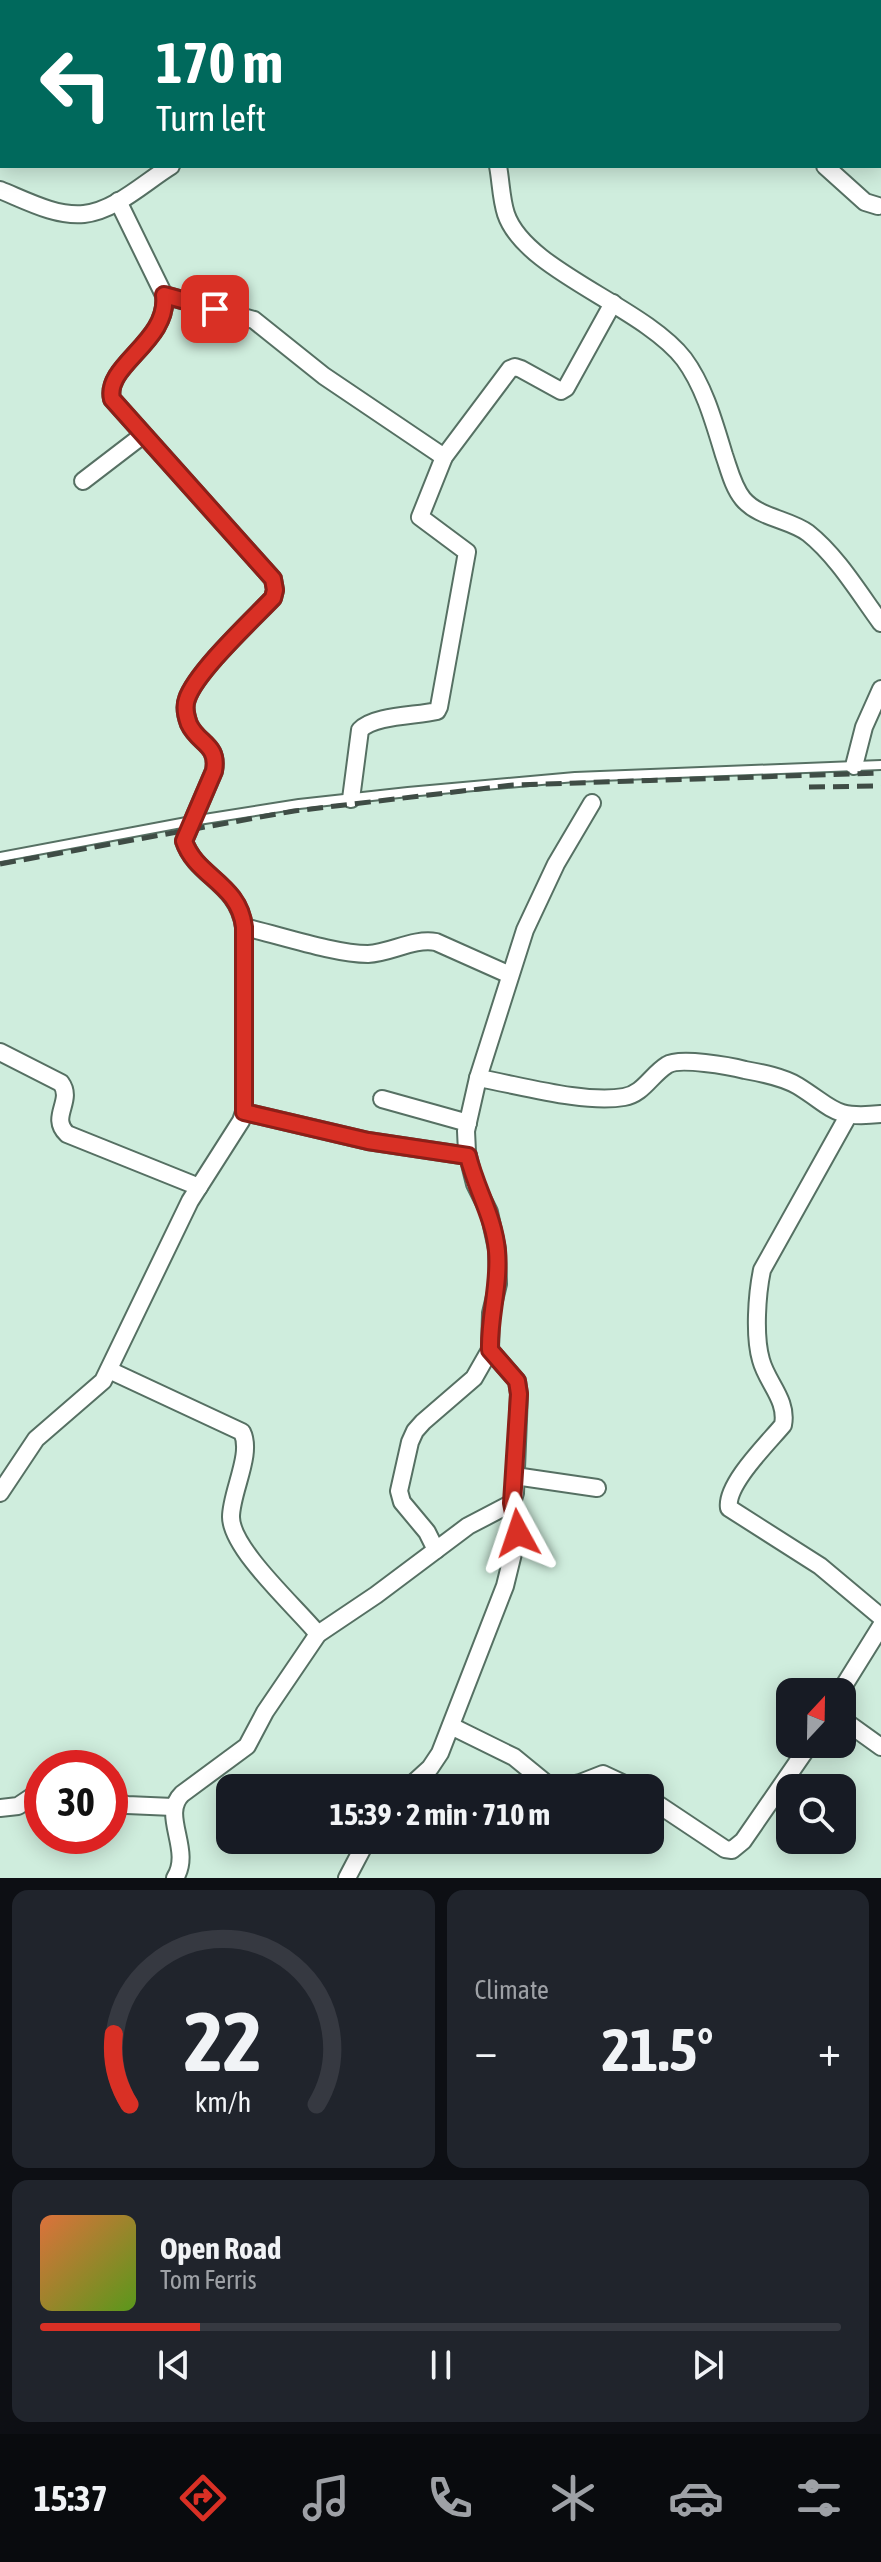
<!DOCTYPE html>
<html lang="en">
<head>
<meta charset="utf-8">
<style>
  :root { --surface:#171b24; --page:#20242c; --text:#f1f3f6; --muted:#9ea1a6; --line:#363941; --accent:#d93025 }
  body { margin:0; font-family:"Asap Condensed",sans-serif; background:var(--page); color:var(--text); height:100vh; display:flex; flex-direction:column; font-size:30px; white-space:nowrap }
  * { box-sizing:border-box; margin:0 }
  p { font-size:26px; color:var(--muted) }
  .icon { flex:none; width:44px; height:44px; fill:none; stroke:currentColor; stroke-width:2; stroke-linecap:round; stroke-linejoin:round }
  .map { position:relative; height:1878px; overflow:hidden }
  .panel { display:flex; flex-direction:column; gap:12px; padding:12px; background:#0d0f14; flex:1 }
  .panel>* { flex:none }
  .banner { position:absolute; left:0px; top:0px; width:882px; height:168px; box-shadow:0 4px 20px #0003; background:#00695c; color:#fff; overflow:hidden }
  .needle { width:52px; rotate:22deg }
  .tools { position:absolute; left:776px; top:1678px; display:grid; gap:16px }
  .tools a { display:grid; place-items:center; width:80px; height:80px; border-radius:16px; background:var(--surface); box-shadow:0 4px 20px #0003; font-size:40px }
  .speed { position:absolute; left:24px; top:1750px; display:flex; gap:16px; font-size:40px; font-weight:700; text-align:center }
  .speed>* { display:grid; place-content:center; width:104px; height:104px; border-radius:50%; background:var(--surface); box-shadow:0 4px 20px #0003; line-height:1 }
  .speed .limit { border:12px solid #d22; background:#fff; color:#111 }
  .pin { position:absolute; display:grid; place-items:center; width:68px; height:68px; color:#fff; margin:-34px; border-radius:16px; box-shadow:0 4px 12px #0006 }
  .me { position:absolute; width:88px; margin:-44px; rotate:355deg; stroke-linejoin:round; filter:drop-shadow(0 0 6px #0008) }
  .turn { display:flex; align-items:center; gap:28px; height:168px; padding:0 24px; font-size:36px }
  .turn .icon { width:104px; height:104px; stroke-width:2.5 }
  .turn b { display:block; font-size:56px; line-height:68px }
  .big { font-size:60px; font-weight:700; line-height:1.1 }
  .panel .tile { flex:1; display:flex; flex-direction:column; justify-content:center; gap:12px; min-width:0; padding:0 28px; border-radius:16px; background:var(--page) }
  .panel .dial { align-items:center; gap:0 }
  .dial svg { height:208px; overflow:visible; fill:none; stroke:var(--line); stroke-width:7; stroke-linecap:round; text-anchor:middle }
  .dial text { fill:var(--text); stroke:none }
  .song { display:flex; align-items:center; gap:24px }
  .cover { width:96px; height:96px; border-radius:12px; background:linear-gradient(135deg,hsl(20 70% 55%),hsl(90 70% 35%)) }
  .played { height:8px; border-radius:4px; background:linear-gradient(90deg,var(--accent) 20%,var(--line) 20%) }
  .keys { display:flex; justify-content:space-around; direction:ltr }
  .heat { display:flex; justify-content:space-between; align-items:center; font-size:44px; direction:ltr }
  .panel .tiles { flex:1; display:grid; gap:12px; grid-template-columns:1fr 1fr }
  .tile:last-child { grid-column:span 2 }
  .trip { position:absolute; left:216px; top:1774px; width:448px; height:80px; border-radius:16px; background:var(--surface); box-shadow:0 4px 20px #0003; font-weight:700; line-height:80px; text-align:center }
  .tabs { display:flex; height:128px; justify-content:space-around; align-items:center; background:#090b0e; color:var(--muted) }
  .tabs .icon { width:56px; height:56px }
  .tabs .current { color:var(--accent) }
  .tabs b { font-size:36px; color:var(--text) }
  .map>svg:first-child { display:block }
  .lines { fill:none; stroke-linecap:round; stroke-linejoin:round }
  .lane-casing { stroke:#567063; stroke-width:12 }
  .street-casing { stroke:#567063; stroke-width:20 }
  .lane { stroke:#fff; stroke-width:8 }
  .street { stroke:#fff; stroke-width:16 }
  .rail { stroke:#3f4c45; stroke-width:5; stroke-dasharray:16 8; stroke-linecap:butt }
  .route-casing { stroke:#8d1f18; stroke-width:20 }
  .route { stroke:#d93025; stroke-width:14 }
</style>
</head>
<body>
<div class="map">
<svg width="881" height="1878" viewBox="0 0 881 1878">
  <rect width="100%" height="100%" fill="#cfeddd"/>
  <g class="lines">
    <defs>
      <polyline id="lane" points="0,857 192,821 299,804 408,792 575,777 881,765"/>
      <g id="street">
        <polyline points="452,0 453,2"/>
        <polyline points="394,2 398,0"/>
        <polyline points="0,88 2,93"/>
        <polyline points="0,135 2,131"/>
        <path d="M498,166C501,182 501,199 506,214C525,271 643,306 684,359C704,386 714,422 724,455C729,469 733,487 743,499C759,518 789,519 808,533C837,556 859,593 881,623"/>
        <polyline points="825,166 865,202 878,206"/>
        <path d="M0,190C25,200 56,217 84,214C115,211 145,182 171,166"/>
        <polyline points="164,295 254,320 324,376 444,457"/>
        <polyline points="83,481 143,435"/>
        <polyline points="854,766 864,727 881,689"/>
        <path d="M351,799L360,730C374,715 416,716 437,711L439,707L467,552L420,517L444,457L510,369L515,367L521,369L561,391L566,388L613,303"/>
        <path d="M244,927C279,935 335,954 368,954C391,953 413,938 436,942L510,975"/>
        <path d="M0,1052L61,1083C74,1101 49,1117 67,1134L199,1187"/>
        <path d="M478,1078C519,1085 584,1104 624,1097C643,1094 651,1075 667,1065C679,1057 730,1066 745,1070C762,1073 783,1077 798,1086C835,1109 833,1119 881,1114"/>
        <polyline points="382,1099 468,1123"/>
        <polyline points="244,1112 368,1141 468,1156"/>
        <path d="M848,1116L762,1270C757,1294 754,1336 761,1360C767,1383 788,1400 783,1425C768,1443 725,1485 729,1508L820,1566L881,1617"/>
        <path d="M109,1370L242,1432C253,1454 231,1492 231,1517C231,1549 296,1607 318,1634"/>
        <polyline points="515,1476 597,1488"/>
        <path d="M0,1493L36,1439L103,1381L190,1201L241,1121L244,1112V927C238,883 196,877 184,841L214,771C219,744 198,744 189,724C186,716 184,707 187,699C195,673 251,621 273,598L275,590L273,579L112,399C104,365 170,341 164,295L118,201"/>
        <polyline points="436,1550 427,1532 402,1502 399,1491 410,1442 415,1431 423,1422 474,1378 490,1350"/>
        <polyline points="840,1692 881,1626"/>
        <polyline points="842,1719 881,1747"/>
        <polyline points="451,1726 514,1757 547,1784 559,1787 580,1783 603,1774 633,1788"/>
        <polyline points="408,1788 430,1768 440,1753 505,1586 518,1533 512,1503"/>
        <polyline points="650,1799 725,1849 732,1850 743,1841 810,1744"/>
        <polyline points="110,1800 127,1805 173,1807"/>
        <polyline points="0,1808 18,1806 42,1790"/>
        <path d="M175,1878C193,1850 160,1815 182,1794L247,1746L265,1712L318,1634L376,1595L468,1526L512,1503L515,1493L519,1394L517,1381L490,1350L491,1313L498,1284L497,1249L489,1212L475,1184L467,1152L466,1131L478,1078L525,930L556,864L592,803"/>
        <polyline points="347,1878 367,1840"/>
      </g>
    </defs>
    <use href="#lane" class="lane-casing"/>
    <use href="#street" class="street-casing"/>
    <use href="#lane" class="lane"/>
    <use href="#street" class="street"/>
    <g class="rail">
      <polyline points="809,787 881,786"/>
      <polyline points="0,864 294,811 513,785 881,773"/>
    </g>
  </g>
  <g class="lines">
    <defs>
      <path id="route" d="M215,309L164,295C170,341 104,365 112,399L273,579L275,590L273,598C251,621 196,672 187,699C184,707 186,716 189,724C198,744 219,744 214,771L184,841C196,877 239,883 244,927V1112L368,1141L468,1156C476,1189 494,1217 497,1251C500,1285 489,1316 490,1350L517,1381L519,1394L512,1503L518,1533"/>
    </defs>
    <use href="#route" class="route-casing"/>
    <use href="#route" class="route"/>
  </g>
</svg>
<div class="tools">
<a><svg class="needle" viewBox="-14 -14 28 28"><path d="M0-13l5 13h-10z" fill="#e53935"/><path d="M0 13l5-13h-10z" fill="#9ea1a6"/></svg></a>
<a><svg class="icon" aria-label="search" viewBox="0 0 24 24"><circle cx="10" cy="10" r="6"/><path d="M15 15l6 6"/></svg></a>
</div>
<div class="speed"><div class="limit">30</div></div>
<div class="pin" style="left:215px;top:309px;background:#d93025"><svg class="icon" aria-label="arrive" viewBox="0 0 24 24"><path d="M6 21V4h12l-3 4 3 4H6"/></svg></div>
<svg class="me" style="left:518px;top:1533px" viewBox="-20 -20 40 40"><path d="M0-17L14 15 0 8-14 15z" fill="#d93025" stroke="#fff" stroke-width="4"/></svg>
<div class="trip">15:39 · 2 min · 710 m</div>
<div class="banner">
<div class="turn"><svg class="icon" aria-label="left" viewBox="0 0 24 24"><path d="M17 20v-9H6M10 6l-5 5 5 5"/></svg><div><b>170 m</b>Turn left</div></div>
</div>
</div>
<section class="panel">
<div class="tiles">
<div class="tile dial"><svg viewBox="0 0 100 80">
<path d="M14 69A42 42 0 1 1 86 69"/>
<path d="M14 69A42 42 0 0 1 8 42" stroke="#d93025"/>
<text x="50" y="56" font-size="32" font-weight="700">22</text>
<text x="50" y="72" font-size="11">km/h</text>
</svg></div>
<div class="tile"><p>Climate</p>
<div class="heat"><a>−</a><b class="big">21.5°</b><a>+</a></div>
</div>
<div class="tile">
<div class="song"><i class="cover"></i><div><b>Open Road</b><p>Tom Ferris</p></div></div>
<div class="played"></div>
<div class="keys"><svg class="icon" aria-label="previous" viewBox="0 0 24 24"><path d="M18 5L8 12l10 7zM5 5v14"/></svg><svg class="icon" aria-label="pause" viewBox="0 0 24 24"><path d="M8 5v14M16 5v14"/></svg><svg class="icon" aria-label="next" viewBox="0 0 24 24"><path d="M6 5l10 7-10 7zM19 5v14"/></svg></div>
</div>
</div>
</section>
<nav class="tabs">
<b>15:37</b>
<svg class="icon current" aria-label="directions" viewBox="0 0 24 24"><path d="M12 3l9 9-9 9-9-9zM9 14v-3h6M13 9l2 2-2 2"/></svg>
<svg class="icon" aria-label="music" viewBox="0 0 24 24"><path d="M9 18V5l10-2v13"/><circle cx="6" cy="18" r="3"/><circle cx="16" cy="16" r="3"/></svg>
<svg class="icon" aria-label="phone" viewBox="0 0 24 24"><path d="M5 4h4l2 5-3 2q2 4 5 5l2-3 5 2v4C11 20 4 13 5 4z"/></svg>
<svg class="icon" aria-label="climate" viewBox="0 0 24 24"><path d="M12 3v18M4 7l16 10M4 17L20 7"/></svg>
<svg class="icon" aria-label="car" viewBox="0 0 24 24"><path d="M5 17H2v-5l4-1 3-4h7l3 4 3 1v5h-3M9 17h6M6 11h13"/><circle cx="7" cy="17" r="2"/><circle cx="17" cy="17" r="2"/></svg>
<svg class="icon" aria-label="filters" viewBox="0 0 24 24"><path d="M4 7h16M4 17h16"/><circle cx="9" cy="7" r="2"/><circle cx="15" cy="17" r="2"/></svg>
</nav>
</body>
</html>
